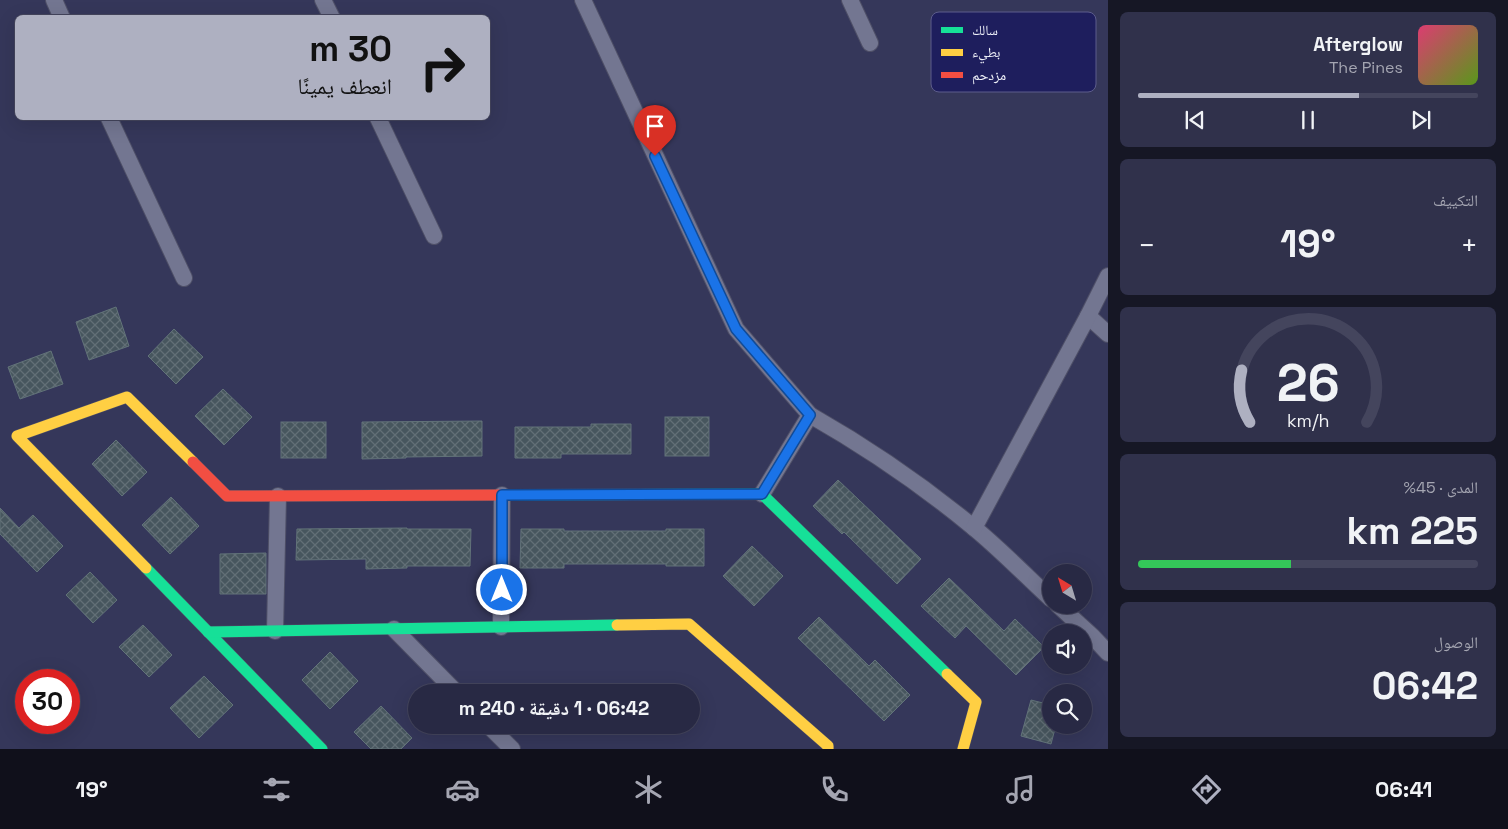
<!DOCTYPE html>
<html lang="ar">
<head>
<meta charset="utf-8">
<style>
  :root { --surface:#282944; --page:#30314b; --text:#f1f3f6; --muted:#a5a6b2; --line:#44455d; --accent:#aeb0c1 }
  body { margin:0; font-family:"Space Grotesk","Noto Naskh Arabic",sans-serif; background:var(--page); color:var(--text); direction:rtl; height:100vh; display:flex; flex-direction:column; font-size:19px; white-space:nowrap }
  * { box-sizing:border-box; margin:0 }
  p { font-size:16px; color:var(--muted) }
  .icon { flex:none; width:28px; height:28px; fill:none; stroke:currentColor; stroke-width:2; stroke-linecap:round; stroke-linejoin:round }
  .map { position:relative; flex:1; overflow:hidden; direction:ltr }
  .details { display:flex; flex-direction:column; gap:12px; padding:12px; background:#161725; width:400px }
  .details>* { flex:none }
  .banner { position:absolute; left:15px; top:15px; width:475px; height:105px; border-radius:8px; box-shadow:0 5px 20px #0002,0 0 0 1px var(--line); direction:rtl; background:#aeb0c1; color:#111; overflow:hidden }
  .needle { width:32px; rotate:322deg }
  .buttons { position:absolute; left:1042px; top:564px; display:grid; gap:10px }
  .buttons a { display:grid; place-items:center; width:50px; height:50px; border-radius:50%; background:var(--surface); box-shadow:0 5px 20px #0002,0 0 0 1px var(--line); font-size:25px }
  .speed { position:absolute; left:15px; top:669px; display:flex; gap:10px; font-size:25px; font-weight:700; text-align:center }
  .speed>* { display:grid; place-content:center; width:65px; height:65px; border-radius:50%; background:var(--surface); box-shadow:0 5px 20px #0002,0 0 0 1px var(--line); line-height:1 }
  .speed .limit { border:8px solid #d22; background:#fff; color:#111 }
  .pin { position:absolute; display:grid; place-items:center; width:42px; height:42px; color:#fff; margin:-51px -21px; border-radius:50% 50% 50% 0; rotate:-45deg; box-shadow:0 0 5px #0007 }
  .pin .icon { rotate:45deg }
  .me { position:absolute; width:55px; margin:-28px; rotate:0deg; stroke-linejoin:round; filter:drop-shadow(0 0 4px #0008) }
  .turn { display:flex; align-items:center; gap:18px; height:105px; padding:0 15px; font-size:22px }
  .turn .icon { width:65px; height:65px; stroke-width:2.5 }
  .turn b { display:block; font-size:35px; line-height:42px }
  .big { font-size:38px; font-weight:700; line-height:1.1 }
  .details .widget { flex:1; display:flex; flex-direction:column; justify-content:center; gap:8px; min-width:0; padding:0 18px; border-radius:8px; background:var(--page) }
  .details .dial { align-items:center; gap:0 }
  .dial svg { height:130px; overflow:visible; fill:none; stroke:var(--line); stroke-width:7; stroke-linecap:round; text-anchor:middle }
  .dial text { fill:var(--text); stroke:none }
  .song { display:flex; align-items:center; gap:15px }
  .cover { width:60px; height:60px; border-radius:8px; background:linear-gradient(135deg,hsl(340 70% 55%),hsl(90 70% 35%)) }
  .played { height:5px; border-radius:2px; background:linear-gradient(90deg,var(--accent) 65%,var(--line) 65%) }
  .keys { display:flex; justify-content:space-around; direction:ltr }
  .heat { display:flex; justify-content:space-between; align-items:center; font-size:28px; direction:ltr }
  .charge { height:8px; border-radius:4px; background:linear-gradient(90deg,#34c759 45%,var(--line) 0) }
  .trip { position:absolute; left:408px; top:684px; width:292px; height:50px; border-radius:25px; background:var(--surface); box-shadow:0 5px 20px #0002,0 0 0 1px var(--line); font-weight:700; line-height:50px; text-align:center; direction:rtl }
  .tab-bar { display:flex; height:80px; justify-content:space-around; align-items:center; background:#10101b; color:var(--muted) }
  .tab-bar .icon { width:35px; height:35px }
  .tab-bar .current { color:var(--accent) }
  .tab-bar b { font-size:22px; color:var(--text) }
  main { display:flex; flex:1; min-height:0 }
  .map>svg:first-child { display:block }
  .building { fill:url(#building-cross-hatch); stroke:#627379 }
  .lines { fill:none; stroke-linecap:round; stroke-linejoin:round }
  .street-casing { stroke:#4e4f67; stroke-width:18 }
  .fast-casing { stroke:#4e4f67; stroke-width:12 }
  .slow-casing { stroke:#4e4f67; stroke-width:12 }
  .jam-casing { stroke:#4e4f67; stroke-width:12 }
  .street { stroke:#737691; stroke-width:16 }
  .fast { stroke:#16e098; stroke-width:11 }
  .slow { stroke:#ffcf43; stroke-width:11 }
  .jam { stroke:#f24e42; stroke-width:11 }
  .route-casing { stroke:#114b97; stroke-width:12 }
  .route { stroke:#1a73e8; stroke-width:9 }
  .key { fill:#1e1e5d; stroke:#5d5d8c; stroke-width:1 }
  .key-label { font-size:14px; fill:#eff1f9 }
</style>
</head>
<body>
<main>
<section class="details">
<div class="widget">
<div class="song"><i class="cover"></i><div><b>Afterglow</b><p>The Pines</p></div></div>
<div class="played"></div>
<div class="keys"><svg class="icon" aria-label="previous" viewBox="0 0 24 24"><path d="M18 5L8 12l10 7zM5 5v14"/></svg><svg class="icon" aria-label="pause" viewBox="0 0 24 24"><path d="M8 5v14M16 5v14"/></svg><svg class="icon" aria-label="next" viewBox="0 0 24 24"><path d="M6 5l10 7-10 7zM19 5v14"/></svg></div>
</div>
<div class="widget"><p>التكييف</p>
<div class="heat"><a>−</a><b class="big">19°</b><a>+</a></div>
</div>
<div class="widget dial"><svg viewBox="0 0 100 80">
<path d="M14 69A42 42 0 1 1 86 69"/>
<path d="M14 69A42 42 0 0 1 9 37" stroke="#aeb0c1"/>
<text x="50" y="56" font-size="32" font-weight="700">26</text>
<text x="50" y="72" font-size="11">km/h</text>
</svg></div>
<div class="widget"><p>المدى · 45%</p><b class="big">225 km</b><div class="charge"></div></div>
<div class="widget"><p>الوصول</p><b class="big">06:42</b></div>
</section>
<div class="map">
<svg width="1108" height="749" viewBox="0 0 1108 749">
  <defs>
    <pattern id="building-cross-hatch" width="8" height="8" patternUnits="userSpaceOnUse" patternTransform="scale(1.25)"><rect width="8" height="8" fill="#47565e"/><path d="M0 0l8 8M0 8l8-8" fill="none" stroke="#626f76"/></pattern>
  </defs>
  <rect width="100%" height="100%" fill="#35375a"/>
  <g class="building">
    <polygon points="116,307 129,346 89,360 76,322"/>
    <polygon points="174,329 203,357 176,384 148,356"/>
    <polygon points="51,351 63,384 20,399 8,367"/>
    <polygon points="223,389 252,417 224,445 195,416"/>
    <rect x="665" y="417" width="44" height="39"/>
    <polygon points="482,421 482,456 406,457 406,458 362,459 362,422"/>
    <rect x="281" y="422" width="45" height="36"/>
    <polygon points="591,424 631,424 631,454 561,454 561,458 515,458 515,427 591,427"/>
    <polygon points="116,440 147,472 122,496 92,464"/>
    <polygon points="838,480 921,559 897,584 844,532 842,534 813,506"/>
    <polygon points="171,497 199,526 170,554 142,525"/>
    <polygon points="0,508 19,528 33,515 63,546 37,572 0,534"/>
    <polygon points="407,528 407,529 471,529 470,566 407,566 407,568 366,569 366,559 296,560 297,529"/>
    <polygon points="521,529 564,529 564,531 666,531 666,529 704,529 704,566 666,566 666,564 564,564 564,568 520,568"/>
    <polygon points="752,546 783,576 754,606 723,576"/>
    <polygon points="266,553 266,594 220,594 220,554"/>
    <polygon points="90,572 117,600 93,623 66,595"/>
    <polygon points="949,578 1004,631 1015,619 1044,647 1016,675 966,626 955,638 921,606"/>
    <polygon points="819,617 869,666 875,660 910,695 884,721 798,638"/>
    <polygon points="143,625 172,655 149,677 119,647"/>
    <polygon points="330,652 358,681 330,709 302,680"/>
    <polygon points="204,676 233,705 199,738 170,708"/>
    <polygon points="1031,700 1051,705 1051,725 1056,725 1051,744 1021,736"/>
    <polygon points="381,706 412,738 401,749 371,749 354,732"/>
  </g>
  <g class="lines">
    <defs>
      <g id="street">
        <polyline points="54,0 62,18"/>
        <polyline points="323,0 332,18"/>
        <polyline points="583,0 736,329 810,415 762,494"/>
        <polyline points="850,0 870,43"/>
        <polyline points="109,118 184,278"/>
        <polyline points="378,118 434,236"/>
        <polyline points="1088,316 1108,334"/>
        <path d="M810,415C868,448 922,485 973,527C1000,549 1025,575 1051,599"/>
        <polyline points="974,528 1088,316 1108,276"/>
        <polyline points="1058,605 1093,637 1108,653"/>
        <polyline points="501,627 502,495"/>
        <polyline points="394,629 456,692"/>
        <polyline points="275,631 278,496"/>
        <polyline points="488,725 512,749"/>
      </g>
      <g id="fast">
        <polyline points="503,495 762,494 947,674"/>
        <polyline points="146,568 322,749"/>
        <polyline points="208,632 617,625"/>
      </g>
      <g id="slow">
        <polyline points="146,568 17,436 127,397 193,462"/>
        <polyline points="617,625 689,624 828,746 828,749"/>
        <polyline points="947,674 976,702 963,749"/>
      </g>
      <polyline id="jam" points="193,462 227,496 503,495"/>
    </defs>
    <use href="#street" class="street-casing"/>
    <use href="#fast" class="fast-casing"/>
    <use href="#slow" class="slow-casing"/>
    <use href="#jam" class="jam-casing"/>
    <use href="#street" class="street"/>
    <use href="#fast" class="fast"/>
    <use href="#slow" class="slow"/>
    <use href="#jam" class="jam"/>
  </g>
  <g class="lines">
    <defs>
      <polyline id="route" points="502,590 502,495 762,494 810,415 736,329 655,156"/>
    </defs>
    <use href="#route" class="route-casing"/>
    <use href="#route" class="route"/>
  </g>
  <rect x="931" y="12" width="165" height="80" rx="8" class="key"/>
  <rect x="941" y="27" width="22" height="6" fill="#16e098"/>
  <rect x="941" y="49" width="22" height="7" fill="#ffcf43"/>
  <rect x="941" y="72" width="22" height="6" fill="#f24e42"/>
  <g class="key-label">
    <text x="972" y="35">سالك</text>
    <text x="972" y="57">بطيء</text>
    <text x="972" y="80">مزدحم</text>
  </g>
</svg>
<div class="buttons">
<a><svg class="needle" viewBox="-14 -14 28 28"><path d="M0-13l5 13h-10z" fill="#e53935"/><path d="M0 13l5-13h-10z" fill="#a5a6b2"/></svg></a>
<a><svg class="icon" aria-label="sound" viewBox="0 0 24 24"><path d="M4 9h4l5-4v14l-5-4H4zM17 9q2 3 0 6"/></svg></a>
<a><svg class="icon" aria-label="search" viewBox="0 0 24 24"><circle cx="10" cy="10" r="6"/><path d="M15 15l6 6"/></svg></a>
</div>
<div class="speed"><div class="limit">30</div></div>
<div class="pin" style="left:655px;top:156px;background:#d93025"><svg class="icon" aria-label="arrive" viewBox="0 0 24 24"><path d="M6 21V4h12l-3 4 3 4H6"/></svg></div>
<svg class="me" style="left:502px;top:590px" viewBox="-20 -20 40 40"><circle r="17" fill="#1a73e8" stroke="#fff" stroke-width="3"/><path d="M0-11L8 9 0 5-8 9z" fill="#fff"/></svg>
<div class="trip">06:42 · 1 دقيقة · 240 m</div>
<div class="banner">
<div class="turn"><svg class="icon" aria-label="right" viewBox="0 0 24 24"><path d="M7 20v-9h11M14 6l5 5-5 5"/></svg><div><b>30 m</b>انعطف يمينًا</div></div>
</div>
</div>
</main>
<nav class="tab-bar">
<b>06:41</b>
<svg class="icon current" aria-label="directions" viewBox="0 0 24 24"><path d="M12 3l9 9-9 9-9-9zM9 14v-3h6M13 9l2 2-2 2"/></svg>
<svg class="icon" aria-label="music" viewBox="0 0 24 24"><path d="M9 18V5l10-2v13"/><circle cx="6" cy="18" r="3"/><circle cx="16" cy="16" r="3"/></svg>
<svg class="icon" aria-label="phone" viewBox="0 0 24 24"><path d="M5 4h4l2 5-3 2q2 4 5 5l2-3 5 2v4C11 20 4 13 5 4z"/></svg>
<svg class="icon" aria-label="climate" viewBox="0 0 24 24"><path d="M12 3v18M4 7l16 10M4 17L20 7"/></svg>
<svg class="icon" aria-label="car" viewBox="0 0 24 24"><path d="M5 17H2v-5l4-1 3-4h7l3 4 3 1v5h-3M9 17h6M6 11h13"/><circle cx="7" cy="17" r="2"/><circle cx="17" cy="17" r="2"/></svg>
<svg class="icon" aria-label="filters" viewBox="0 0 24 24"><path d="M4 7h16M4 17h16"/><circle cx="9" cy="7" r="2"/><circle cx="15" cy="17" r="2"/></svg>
<b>19°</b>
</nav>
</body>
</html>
